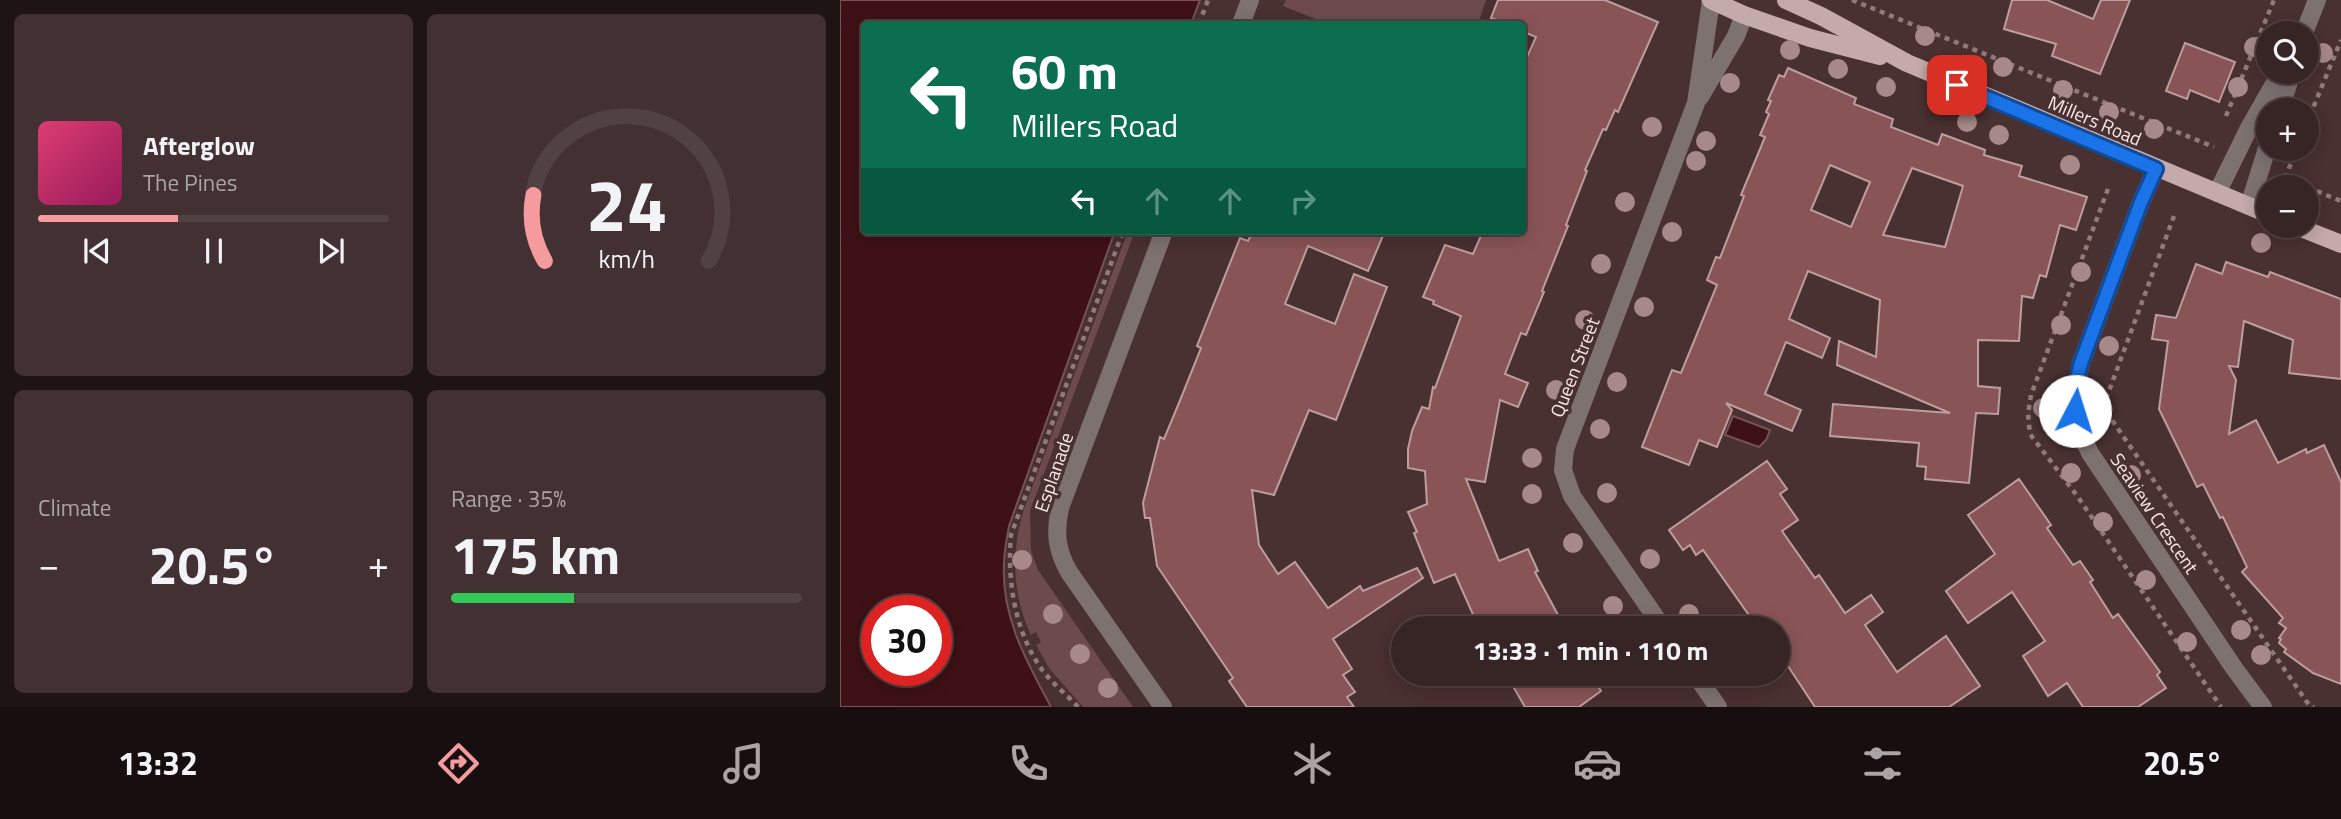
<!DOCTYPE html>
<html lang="en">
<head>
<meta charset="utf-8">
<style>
  :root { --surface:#372425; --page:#423032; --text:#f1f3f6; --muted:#aaa4a7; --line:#514142; --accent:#f59b9e }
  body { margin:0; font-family:"Titillium Web",sans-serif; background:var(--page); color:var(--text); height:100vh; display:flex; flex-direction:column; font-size:26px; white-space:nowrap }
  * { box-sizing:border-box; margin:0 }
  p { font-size:23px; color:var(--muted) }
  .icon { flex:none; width:38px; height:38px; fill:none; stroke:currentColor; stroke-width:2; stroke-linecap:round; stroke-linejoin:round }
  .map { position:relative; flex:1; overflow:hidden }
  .drawer { display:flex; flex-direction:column; gap:14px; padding:14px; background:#1e1414; width:840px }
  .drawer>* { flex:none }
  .top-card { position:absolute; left:21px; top:21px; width:665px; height:214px; border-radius:7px; box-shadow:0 4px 18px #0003,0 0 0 2px var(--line); background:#0b6e4f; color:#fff; overflow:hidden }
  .controls { position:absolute; left:1416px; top:21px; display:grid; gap:14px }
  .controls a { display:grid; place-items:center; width:63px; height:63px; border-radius:50%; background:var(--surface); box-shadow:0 4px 18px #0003,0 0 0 2px var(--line); font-size:35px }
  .speed { position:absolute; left:21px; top:595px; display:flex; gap:14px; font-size:35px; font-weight:700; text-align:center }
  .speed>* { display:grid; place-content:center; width:91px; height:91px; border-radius:50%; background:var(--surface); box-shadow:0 4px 18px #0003,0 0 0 2px var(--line); line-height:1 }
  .speed .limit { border:10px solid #d22; background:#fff; color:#111 }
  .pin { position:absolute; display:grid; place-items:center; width:60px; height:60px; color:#fff; margin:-30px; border-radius:14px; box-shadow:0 4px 10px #0006 }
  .me { position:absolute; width:77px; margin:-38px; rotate:5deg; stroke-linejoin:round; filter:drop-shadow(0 0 5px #0008) }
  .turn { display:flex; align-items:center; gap:24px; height:147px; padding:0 35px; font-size:32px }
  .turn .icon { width:91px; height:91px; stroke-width:2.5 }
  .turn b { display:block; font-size:49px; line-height:60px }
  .lanes { display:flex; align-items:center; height:66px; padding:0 35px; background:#0003; justify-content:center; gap:35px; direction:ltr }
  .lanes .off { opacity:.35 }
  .big { font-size:52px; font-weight:700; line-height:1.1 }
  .drawer .card { flex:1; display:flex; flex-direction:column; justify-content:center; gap:10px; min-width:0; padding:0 24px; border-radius:10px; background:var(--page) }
  .drawer .dial { align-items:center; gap:0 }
  .dial svg { height:182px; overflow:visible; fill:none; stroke:var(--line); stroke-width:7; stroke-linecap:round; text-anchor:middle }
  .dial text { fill:var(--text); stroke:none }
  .song { display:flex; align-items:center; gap:21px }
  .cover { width:84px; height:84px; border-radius:10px; background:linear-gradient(135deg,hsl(340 70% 55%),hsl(330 70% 35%)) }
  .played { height:7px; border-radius:4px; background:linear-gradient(90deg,var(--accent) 40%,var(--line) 40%) }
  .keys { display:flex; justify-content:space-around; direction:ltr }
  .heat { display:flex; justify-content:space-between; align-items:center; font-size:38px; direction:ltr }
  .charge { height:10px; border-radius:5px; background:linear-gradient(90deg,#34c759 35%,var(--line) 0) }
  .drawer .tiles { flex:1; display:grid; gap:14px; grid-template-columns:repeat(2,1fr) }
  .trip { position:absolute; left:551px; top:616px; width:399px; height:70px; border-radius:35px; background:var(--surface); box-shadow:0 4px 18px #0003,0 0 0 2px var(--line); font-weight:700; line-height:70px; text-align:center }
  .dock { display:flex; height:112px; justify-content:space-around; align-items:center; background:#160e0f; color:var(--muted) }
  .dock .icon { width:49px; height:49px }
  .dock .selected { color:var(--accent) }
  .dock b { font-size:32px; color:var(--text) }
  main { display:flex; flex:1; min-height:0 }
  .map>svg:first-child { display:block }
  .green { fill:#6d4b4c }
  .water { fill:#3e1116; stroke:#765155; stroke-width:2; fill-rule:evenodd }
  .building { fill:#895456; stroke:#bc9e9e; stroke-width:2; fill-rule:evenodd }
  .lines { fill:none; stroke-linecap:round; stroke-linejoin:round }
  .path { stroke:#907a7b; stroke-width:4.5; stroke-dasharray:5 5; stroke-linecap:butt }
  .minor { stroke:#7e7271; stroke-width:18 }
  .major { stroke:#c4aaaa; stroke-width:18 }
  .tree { fill:#a8898a }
  .route-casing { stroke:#114b97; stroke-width:18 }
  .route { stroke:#1a73e8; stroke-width:12 }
  .labels { text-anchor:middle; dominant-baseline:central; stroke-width:7; stroke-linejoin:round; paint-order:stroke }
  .street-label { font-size:19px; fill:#f8e7e7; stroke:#493031 }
</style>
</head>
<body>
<main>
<section class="drawer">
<div class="tiles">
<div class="card">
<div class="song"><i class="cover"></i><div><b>Afterglow</b><p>The Pines</p></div></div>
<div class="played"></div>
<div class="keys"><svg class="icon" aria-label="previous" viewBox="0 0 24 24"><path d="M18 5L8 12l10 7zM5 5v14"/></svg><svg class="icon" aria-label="pause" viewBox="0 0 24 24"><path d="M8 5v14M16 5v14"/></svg><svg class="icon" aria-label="next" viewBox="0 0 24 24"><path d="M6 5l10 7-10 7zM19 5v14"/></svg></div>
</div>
<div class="card dial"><svg viewBox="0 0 100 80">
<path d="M14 69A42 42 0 1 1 86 69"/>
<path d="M14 69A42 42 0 0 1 9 40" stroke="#f59b9e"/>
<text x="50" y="56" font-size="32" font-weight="700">24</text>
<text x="50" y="72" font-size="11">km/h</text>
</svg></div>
<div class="card"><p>Climate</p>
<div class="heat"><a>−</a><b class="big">20.5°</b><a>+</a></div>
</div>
<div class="card"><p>Range · 35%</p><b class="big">175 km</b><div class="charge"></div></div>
</div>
</section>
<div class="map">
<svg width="1501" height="707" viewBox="0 0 1501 707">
  <rect width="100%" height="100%" fill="#493031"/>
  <g class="green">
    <polygon points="446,0 646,0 638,24 488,24 443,6"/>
    <path d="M288,231H295L190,511L191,551L198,570L293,707H243L209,668L196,645L201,642L196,632L191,635C172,595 171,550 184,509Z"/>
  </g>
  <g class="water">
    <path d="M0,0H360L351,24H24V231H275L169,526C167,538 164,551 164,564C161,617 187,662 211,707H0ZM37,611H96V670H37Z"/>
    <polygon points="893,416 930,430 926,440 919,447 885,435"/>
  </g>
  <g class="building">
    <polygon points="658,0 765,0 818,22 778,112 775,110 766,130 763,129 745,170 747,171 726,225 728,226 702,291 704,292 686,335 681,333 665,374 688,383 678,407 660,400 645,482 626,479 659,561 688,549 698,571 695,572 725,628 639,628 615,574 594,583 574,533 577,532 568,512 587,504 585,471 568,468 568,449 572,431 582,407 589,409 593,387 595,388 621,316 593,304 594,301 583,297 605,245 633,254 643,231 682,231 682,68 696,37 682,31 682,24 667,24 651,18"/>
    <polygon points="1172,0 1207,0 1253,19 1261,0 1290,0 1260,74 1212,56 1216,44 1164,29"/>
    <polygon points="1345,43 1395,62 1379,102 1350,90 1347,99 1326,91"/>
    <path d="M948,68L1016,98L1014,104L1053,119L1051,127L1098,145L1102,134L1145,150L1144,155L1182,166L1179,176L1247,197L1236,230L1220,225L1206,277L1200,275L1193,298L1182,296L1179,341L1138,340V386L1160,388L1158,414L1136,413L1129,483L1085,479L1086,467L1077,466L1079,443L990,436L993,404L1110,413L997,365L999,341L1036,357L1040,300L968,271L949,319L990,338L982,358L946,342L925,394L961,410L952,431L886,403L892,410L877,447L859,440L849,465L802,447L832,370L841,373L877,285L867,280L876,257L880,258L904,196L901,195L925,137L920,135L929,114L926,112L931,101L928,100L939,75L944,77ZM990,165L1030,182L1011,227L971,210ZM1072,168L1123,186L1105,247L1043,235Z"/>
    <polygon points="413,231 545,231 528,271 468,246 445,304 495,324 514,274 547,287 496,420 469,410 434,495 412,490 419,545 438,574 455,562 488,608 520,586 523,591 577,568 583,578 493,639 512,669 503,675 515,692 507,697 514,707 407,707 389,681 393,678 317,566 310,518 305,518 303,503 320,437 324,439 341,398 361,348 357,346 400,238 408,241"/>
    <polygon points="1386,262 1428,277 1430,272 1501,299 1501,379 1449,373 1453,340 1404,321 1398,367 1389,366 1396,380 1389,434 1416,420 1438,463 1466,449 1467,453 1484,445 1501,482 1501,684 1473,673 1444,652 1446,649 1439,643 1441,639 1439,638 1446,628 1439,623 1443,618 1402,572 1407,567 1383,517 1380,518 1363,484 1357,487 1319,409 1328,341 1312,339 1316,315 1336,318 1356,264 1382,274"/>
    <polygon points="927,461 947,489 940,494 958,520 942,531 975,578 979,575 1005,613 1031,595 1043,612 1025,625 1057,672 1106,636 1140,686 1109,707 975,707 938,651 938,628 918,628 863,550 856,555 850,545 843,550 829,530"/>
    <polygon points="1179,479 1211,525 1207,528 1233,565 1240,561 1253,580 1250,582 1273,618 1278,614 1320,672 1317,675 1326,688 1298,707 1243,707 1227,683 1208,696 1183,656 1205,641 1172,592 1128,623 1106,591 1155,554 1128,515"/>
    <polygon points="666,674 750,674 761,691 739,707 685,707"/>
  </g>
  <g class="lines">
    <g class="path">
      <polyline points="1012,0 1374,147"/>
      <polyline points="359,24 368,0"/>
      <polyline points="1386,116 1434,0"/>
      <polyline points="1466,125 1501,40"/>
      <polyline points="1440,176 1501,201"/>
      <polyline points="1445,178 1457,149"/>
      <polyline points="1268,189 1191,395 1188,414 1190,434 1238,497 1381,707"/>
      <polyline points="1334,216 1263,407 1469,705 1474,707"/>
      <path d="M238,707C227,695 213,684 203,671C175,633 167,582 171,535L283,231"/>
    </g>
    <g class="minor">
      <polyline points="401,24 410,0"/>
      <polyline points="1464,33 1477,0"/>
      <polyline points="860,97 896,36 904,15"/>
      <polyline points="1440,110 1452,72"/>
      <path d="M1316,169L1301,202L1241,363C1232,400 1233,420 1250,453L1394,668L1423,707"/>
      <polyline points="1377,193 1409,128 1441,72"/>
      <polyline points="1409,206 1428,145"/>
      <polyline points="823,628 732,496 723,470 725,449 856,103 871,1 870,0"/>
      <polyline points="855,674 878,707"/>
      <path d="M323,707L229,572C216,549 215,533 220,508L324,231"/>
    </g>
    <g class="major">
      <polyline points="871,0 904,15 970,38 1040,56"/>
      <polyline points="946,0 981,16 1067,63 1428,214"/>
      <polyline points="1456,226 1501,244"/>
    </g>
  </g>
  <g class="tree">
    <circle cx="1085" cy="36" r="10"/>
    <circle cx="1414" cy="47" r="10"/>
    <circle cx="950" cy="50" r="10"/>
    <circle cx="1483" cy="53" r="10"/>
    <circle cx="1163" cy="67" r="10"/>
    <circle cx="998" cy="69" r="10"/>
    <circle cx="890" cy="83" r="10"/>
    <circle cx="1046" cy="87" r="10"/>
    <circle cx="1398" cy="87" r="10"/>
    <circle cx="1223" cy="90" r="10"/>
    <circle cx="1269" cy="112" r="10"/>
    <circle cx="1127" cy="122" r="10"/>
    <circle cx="812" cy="127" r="10"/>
    <circle cx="1314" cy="129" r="10"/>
    <circle cx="1159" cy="135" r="10"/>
    <circle cx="866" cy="141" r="10"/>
    <circle cx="856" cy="161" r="10"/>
    <circle cx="1230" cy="165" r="10"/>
    <circle cx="785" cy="202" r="10"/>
    <circle cx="832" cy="232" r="10"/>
    <circle cx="1421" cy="243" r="10"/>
    <circle cx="761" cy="264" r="10"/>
    <circle cx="1241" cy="272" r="10"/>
    <circle cx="804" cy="307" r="10"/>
    <circle cx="745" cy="320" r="10"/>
    <circle cx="1221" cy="325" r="10"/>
    <circle cx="1269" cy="346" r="10"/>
    <circle cx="777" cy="382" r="10"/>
    <circle cx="716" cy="390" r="10"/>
    <circle cx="1258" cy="400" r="10"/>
    <circle cx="1203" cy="408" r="10"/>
    <circle cx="760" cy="429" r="10"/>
    <circle cx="692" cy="458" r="10"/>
    <circle cx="1231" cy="473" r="10"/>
    <circle cx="1291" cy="475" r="10"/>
    <circle cx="767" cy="493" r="10"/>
    <circle cx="692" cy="494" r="10"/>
    <circle cx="1263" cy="522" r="10"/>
    <circle cx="733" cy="543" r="10"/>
    <circle cx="810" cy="559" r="10"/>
    <circle cx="182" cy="560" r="10"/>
    <circle cx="1306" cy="580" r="10"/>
    <circle cx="773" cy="606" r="10"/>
    <circle cx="213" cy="614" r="10"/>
    <circle cx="849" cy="614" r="10"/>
    <circle cx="1401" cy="630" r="10"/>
    <circle cx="1347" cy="642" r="10"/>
    <circle cx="240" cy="654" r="10"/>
    <circle cx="1421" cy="655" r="10"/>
    <circle cx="268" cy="688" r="10"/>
  </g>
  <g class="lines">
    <defs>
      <polyline id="route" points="1117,85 1316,169 1301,202 1241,363 1234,391 1235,411"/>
    </defs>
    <use href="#route" class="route-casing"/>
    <use href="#route" class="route"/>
  </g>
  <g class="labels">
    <g class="street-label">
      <text transform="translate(1255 120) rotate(23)">Millers Road</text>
      <text transform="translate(734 367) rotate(-69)">Queen Street</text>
      <text transform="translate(213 472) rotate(-71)">Esplanade</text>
      <text transform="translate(1315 513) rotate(56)">Seaview Crescent</text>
    </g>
  </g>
</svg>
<div class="controls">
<a><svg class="icon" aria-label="search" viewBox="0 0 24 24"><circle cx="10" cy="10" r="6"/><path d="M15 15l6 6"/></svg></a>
<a>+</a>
<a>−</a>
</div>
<div class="speed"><div class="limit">30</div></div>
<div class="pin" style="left:1117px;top:85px;background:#d93025"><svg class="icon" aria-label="arrive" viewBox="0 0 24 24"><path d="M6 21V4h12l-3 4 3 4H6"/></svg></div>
<svg class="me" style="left:1235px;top:411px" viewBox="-20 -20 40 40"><circle r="19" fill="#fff"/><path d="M0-13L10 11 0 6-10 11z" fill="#1a73e8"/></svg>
<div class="trip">13:33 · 1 min · 110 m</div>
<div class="top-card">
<div class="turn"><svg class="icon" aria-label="left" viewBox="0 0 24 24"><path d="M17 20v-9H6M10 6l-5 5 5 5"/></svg><div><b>60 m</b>Millers Road</div></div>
<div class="lanes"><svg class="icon" aria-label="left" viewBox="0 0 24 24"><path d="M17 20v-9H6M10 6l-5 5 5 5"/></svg><svg class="icon off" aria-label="ahead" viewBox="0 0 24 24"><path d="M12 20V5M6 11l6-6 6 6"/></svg><svg class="icon off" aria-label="ahead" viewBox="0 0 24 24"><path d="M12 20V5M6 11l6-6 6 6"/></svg><svg class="icon off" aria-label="right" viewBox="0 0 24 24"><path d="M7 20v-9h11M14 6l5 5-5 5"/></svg></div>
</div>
</div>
</main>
<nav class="dock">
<b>13:32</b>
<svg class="icon selected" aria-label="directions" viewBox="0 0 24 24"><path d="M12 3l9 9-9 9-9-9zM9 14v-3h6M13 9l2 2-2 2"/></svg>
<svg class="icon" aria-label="music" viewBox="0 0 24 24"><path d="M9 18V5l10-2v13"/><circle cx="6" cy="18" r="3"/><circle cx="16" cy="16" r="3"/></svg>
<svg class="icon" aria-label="phone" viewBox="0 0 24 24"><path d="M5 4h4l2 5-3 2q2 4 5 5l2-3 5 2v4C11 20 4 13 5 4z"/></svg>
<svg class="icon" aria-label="climate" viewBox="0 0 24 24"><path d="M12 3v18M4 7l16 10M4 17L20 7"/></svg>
<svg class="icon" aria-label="car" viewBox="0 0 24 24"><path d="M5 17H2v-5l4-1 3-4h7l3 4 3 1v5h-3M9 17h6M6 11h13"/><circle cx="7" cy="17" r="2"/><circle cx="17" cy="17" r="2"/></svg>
<svg class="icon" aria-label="filters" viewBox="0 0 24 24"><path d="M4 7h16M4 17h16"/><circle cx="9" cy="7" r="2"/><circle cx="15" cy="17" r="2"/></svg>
<b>20.5°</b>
</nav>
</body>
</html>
